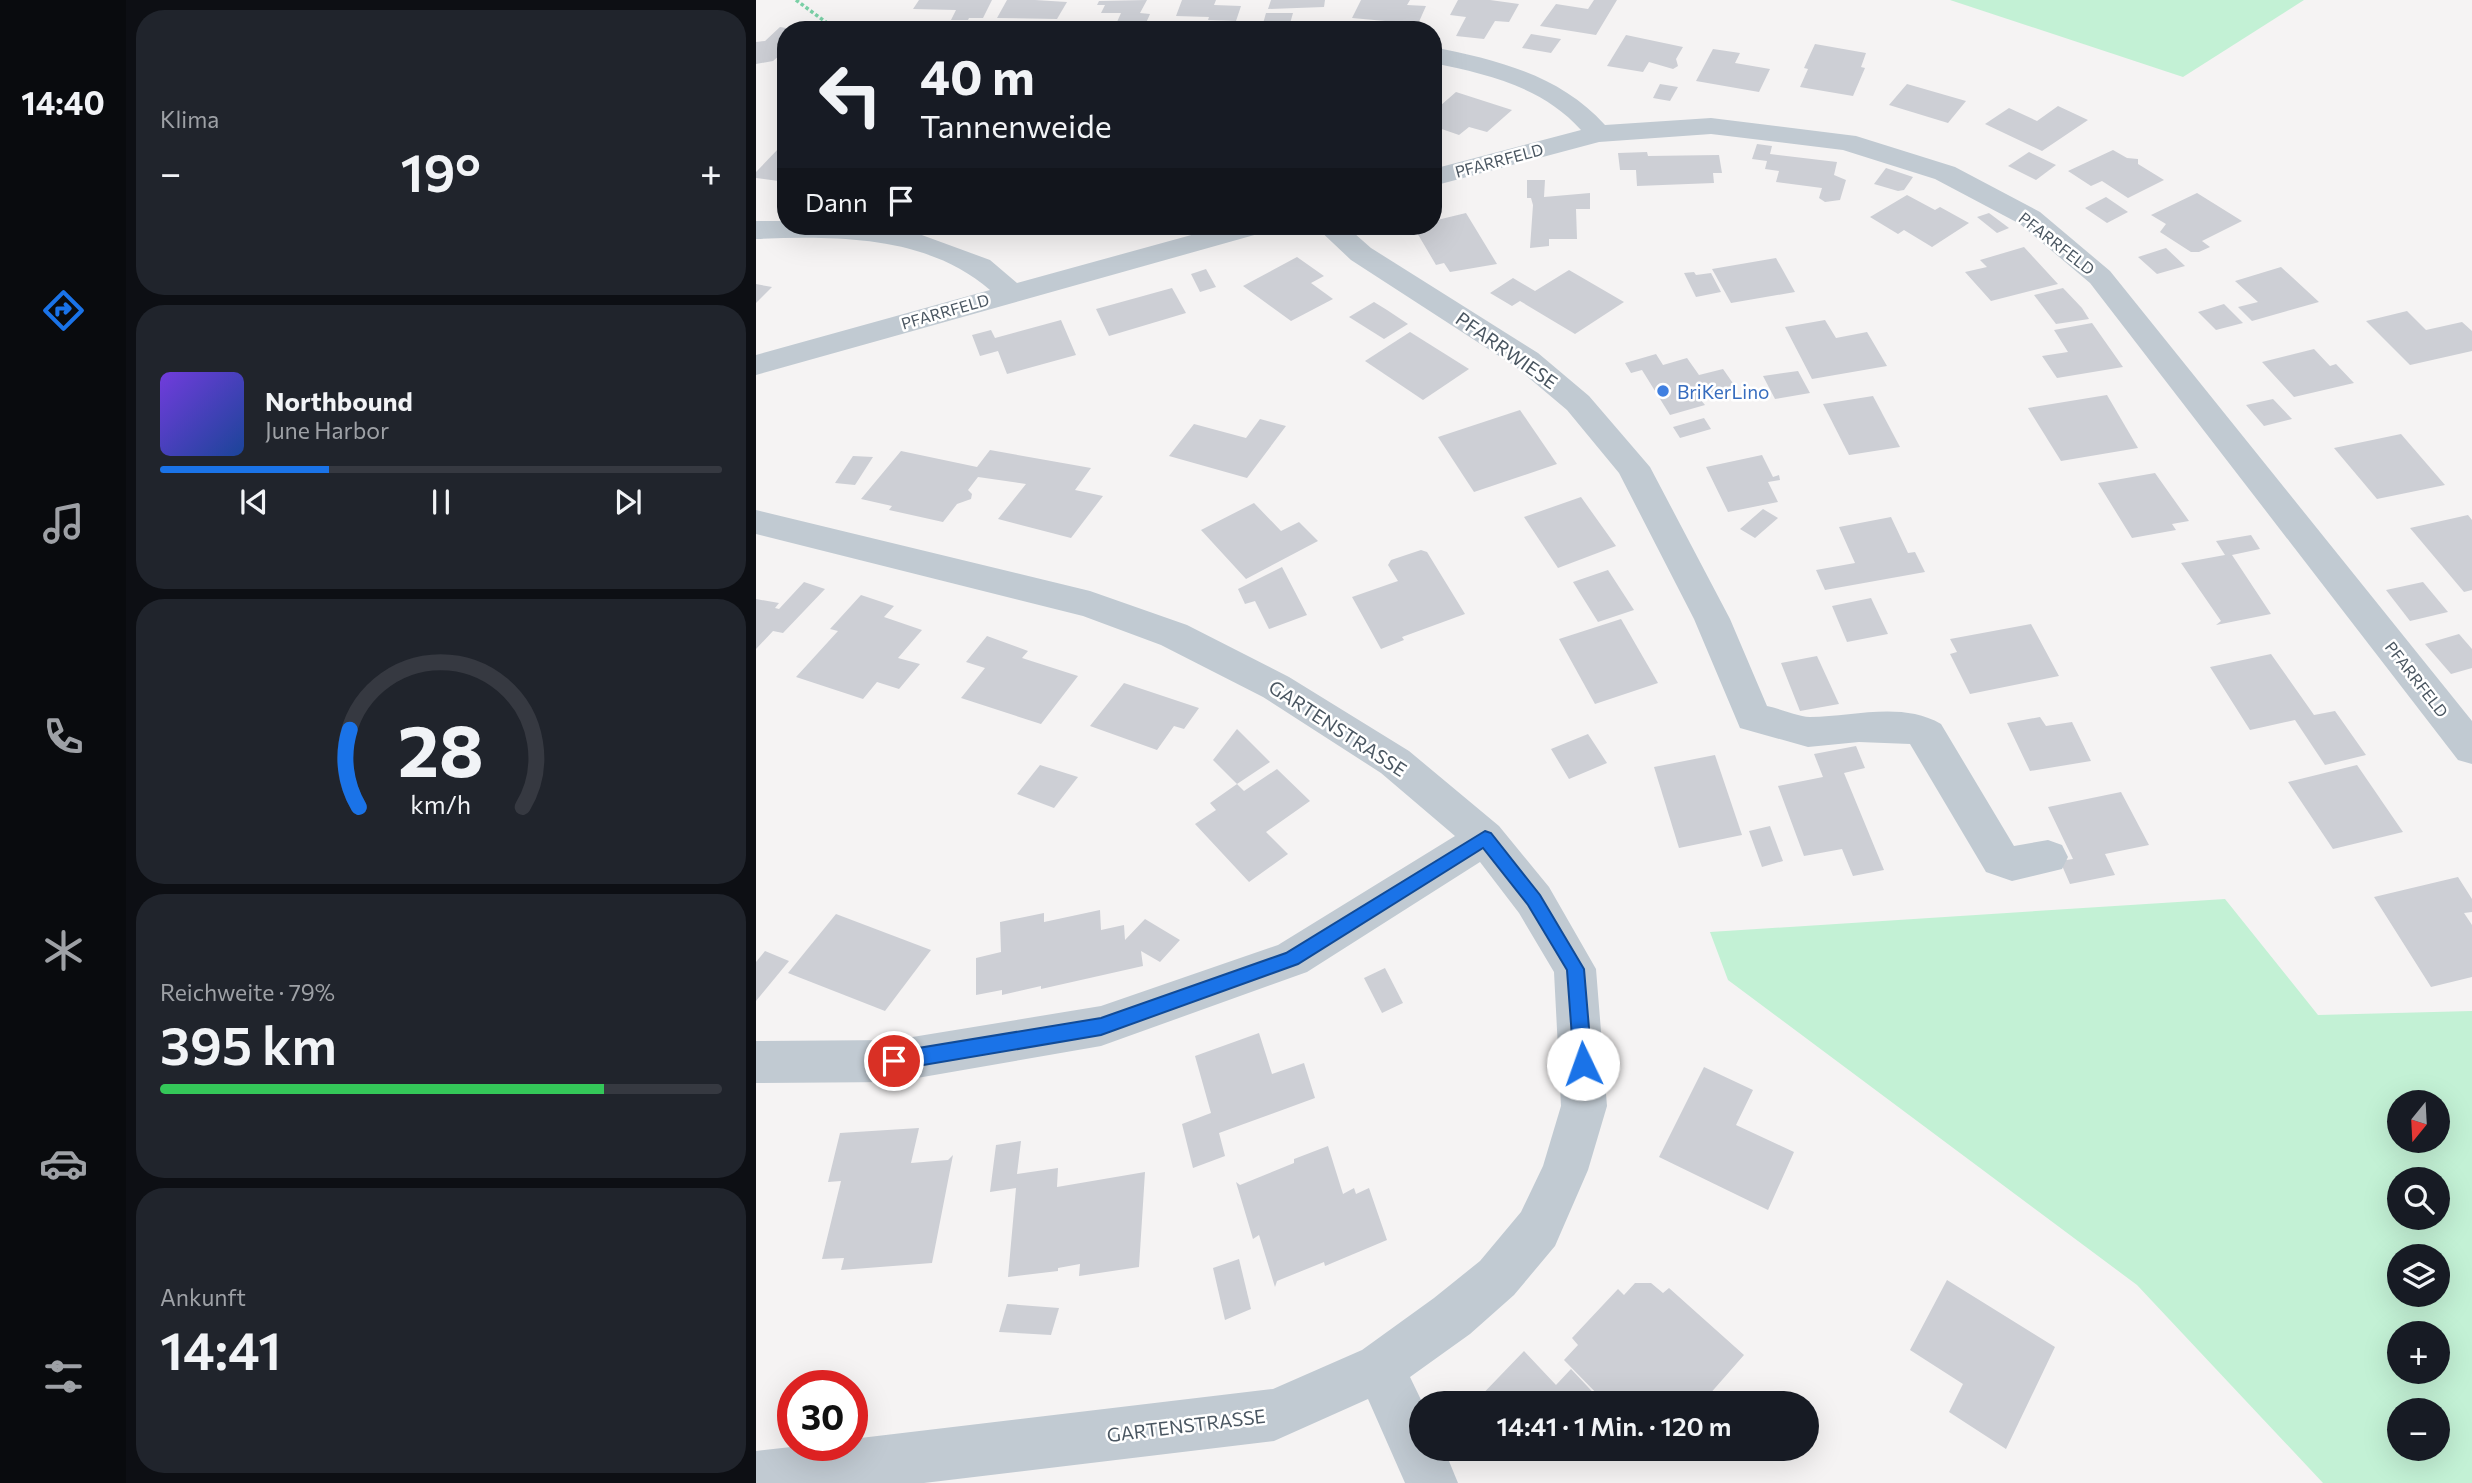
<!DOCTYPE html>
<html lang="de">
<head>
<meta charset="utf-8">
<style>
  :root { --surface:#171b24; --page:#20242c; --text:#f1f3f6; --muted:#9ea1a6; --line:#363941; --accent:#1a73e8 }
  body { margin:0; font-family:Commissioner,sans-serif; background:var(--page); color:var(--text); height:100vh; display:flex; flex-direction:column; font-size:26px; white-space:nowrap }
  * { box-sizing:border-box; margin:0 }
  p { font-size:23px; color:var(--muted) }
  .icon { flex:none; width:38px; height:38px; fill:none; stroke:currentColor; stroke-width:2; stroke-linecap:round; stroke-linejoin:round }
  .map { position:relative; flex:1; overflow:hidden }
  .details { display:flex; flex-direction:column; gap:10px; padding:10px; background:#0d0f14; width:630px }
  .details>* { flex:none }
  .top-card { position:absolute; left:21px; top:21px; width:665px; height:214px; border-radius:28px; box-shadow:0 7px 28px #0002; background:#171b24; color:var(--text); overflow:hidden }
  .needle { width:46px; rotate:198deg }
  .controls { position:absolute; left:1631px; top:1090px; display:grid; gap:14px }
  .controls a { display:grid; place-items:center; width:63px; height:63px; border-radius:50%; background:var(--surface); box-shadow:0 7px 28px #0002; font-size:35px }
  .speed { position:absolute; left:21px; top:1370px; display:flex; gap:14px; font-size:35px; font-weight:700; text-align:center }
  .speed>* { display:grid; place-content:center; width:91px; height:91px; border-radius:50%; background:var(--surface); box-shadow:0 7px 28px #0002; line-height:1 }
  .speed .limit { border:10px solid #d22; background:#fff; color:#111 }
  .pin { position:absolute; display:grid; place-items:center; width:60px; height:60px; color:#fff; margin:-30px; border:4px solid #fff; border-radius:50%; box-shadow:0 2px 7px #0007 }
  .me { position:absolute; width:77px; margin:-38px; rotate:357deg; stroke-linejoin:round; filter:drop-shadow(0 0 5px #0008) }
  .turn { display:flex; align-items:center; gap:24px; height:147px; padding:0 28px; font-size:32px }
  .turn .icon { width:91px; height:91px; stroke-width:2.5 }
  .turn b { display:block; font-size:49px; line-height:60px }
  .then { display:flex; align-items:center; height:66px; padding:0 28px; background:#0003; gap:14px; font-size:26px }
  .big { font-size:52px; font-weight:600; line-height:1.1 }
  .details .card { flex:1; display:flex; flex-direction:column; justify-content:center; gap:10px; min-width:0; padding:0 24px; border-radius:28px; background:var(--page) }
  .details .dial { align-items:center; gap:0 }
  .dial svg { height:182px; overflow:visible; fill:none; stroke:var(--line); stroke-width:7; stroke-linecap:round; text-anchor:middle }
  .dial text { fill:var(--text); stroke:none }
  .song { display:flex; align-items:center; gap:21px }
  .cover { width:84px; height:84px; border-radius:10px; background:linear-gradient(135deg,hsl(260 70% 55%),hsl(220 70% 35%)) }
  .played { height:7px; border-radius:4px; background:linear-gradient(90deg,var(--accent) 30%,var(--line) 30%) }
  .keys { display:flex; justify-content:space-around; direction:ltr }
  .heat { display:flex; justify-content:space-between; align-items:center; font-size:38px; direction:ltr }
  .charge { height:10px; border-radius:5px; background:linear-gradient(90deg,#34c759 79%,var(--line) 0) }
  .trip { position:absolute; left:653px; top:1391px; width:410px; height:70px; border-radius:35px; background:var(--surface); box-shadow:0 7px 28px #0002; font-weight:600; line-height:70px; text-align:center }
  main { display:flex; flex:1; min-height:0 }
  .menu { display:flex; flex-direction:column; width:126px; justify-content:space-around; align-items:center; background:#090b0e; color:var(--muted) }
  .menu .icon { width:49px; height:49px }
  .menu .selected { color:var(--accent) }
  .menu b { font-size:32px; color:var(--text) }
  .map>svg:first-child { display:block }
  .green { fill:#c3f1d5; fill-rule:evenodd }
  .building { fill:#cdcfd5 }
  .lines { fill:none; stroke-linecap:round; stroke-linejoin:round }
  .path { stroke:#7ad0a6; stroke-width:3.5; stroke-dasharray:3.5 2.5; stroke-linecap:butt }
  .minor { fill:#c1cad2; fill-rule:evenodd }
  .route { fill:#1a73e8; stroke:#114b97; stroke-width:2 }
  .shop-dot { fill:#3f7fe0; stroke:#fff; stroke-width:2.5 }
  .labels { text-anchor:middle; dominant-baseline:central; stroke-width:5; stroke-linejoin:round; paint-order:stroke }
  .far-street-label { font-size:16px; fill:#4a5661; stroke:#fff }
  .street-label { font-size:19px; fill:#4a5661; stroke:#fff }
  .shop-label { font-size:19px; fill:#366cbe; stroke:#fff; text-anchor:start }
</style>
</head>
<body>
<main>
<nav class="menu">
<b>14:40</b>
<svg class="icon selected" aria-label="directions" viewBox="0 0 24 24"><path d="M12 3l9 9-9 9-9-9zM9 14v-3h6M13 9l2 2-2 2"/></svg>
<svg class="icon" aria-label="music" viewBox="0 0 24 24"><path d="M9 18V5l10-2v13"/><circle cx="6" cy="18" r="3"/><circle cx="16" cy="16" r="3"/></svg>
<svg class="icon" aria-label="phone" viewBox="0 0 24 24"><path d="M5 4h4l2 5-3 2q2 4 5 5l2-3 5 2v4C11 20 4 13 5 4z"/></svg>
<svg class="icon" aria-label="climate" viewBox="0 0 24 24"><path d="M12 3v18M4 7l16 10M4 17L20 7"/></svg>
<svg class="icon" aria-label="car" viewBox="0 0 24 24"><path d="M5 17H2v-5l4-1 3-4h7l3 4 3 1v5h-3M9 17h6M6 11h13"/><circle cx="7" cy="17" r="2"/><circle cx="17" cy="17" r="2"/></svg>
<svg class="icon" aria-label="filters" viewBox="0 0 24 24"><path d="M4 7h16M4 17h16"/><circle cx="9" cy="7" r="2"/><circle cx="15" cy="17" r="2"/></svg>
</nav>
<section class="details">
<div class="card"><p>Klima</p>
<div class="heat"><a>−</a><b class="big">19°</b><a>+</a></div>
</div>
<div class="card">
<div class="song"><i class="cover"></i><div><b>Northbound</b><p>June Harbor</p></div></div>
<div class="played"></div>
<div class="keys"><svg class="icon" aria-label="previous" viewBox="0 0 24 24"><path d="M18 5L8 12l10 7zM5 5v14"/></svg><svg class="icon" aria-label="pause" viewBox="0 0 24 24"><path d="M8 5v14M16 5v14"/></svg><svg class="icon" aria-label="next" viewBox="0 0 24 24"><path d="M6 5l10 7-10 7zM19 5v14"/></svg></div>
</div>
<div class="card dial"><svg viewBox="0 0 100 80">
<path d="M14 69A42 42 0 1 1 86 69"/>
<path d="M14 69A42 42 0 0 1 10 35" stroke="#1a73e8"/>
<text x="50" y="56" font-size="32" font-weight="700">28</text>
<text x="50" y="72" font-size="11">km/h</text>
</svg></div>
<div class="card"><p>Reichweite · 79%</p><b class="big">395 km</b><div class="charge"></div></div>
<div class="card"><p>Ankunft</p><b class="big">14:41</b></div>
</section>
<div class="map">
<svg width="1716" height="1483" viewBox="0 0 1716 1483">
  <rect width="100%" height="100%" fill="#f5f3f3"/>
  <g class="green">
    <polygon points="1194,0 1548,0 1427,77"/>
    <path d="M1469,899L1562,1015L1716,1011V1483H1567L1381,1285L972,980L954,932ZM1643,1102H1682V1141H1643ZM1643,1180H1682V1218H1643ZM1643,1256H1682V1295H1643ZM1643,1334H1682V1372H1643ZM1643,1410H1682V1449H1643Z"/>
  </g>
  <g class="building">
    <polygon points="163,0 236,0 227,18 213,18 212,20 195,20 200,10 157,9"/>
    <polygon points="251,0 279,0 311,2 301,19 241,18"/>
    <polygon points="391,0 384,13 394,14 390,23 361,22 365,13 345,13 349,5 341,5 343,1"/>
    <polygon points="426,0 460,0 458,5 485,6 480,21 452,20 453,17 420,16"/>
    <polygon points="515,0 569,0 568,7 512,9"/>
    <polygon points="605,0 654,0 651,5 670,6 662,24 596,18"/>
    <polygon points="702,0 734,0 763,4 753,22 739,21 728,39 700,36 710,17 694,15"/>
    <polygon points="838,0 861,0 840,35 784,26 800,4 832,9"/>
    <polygon points="510,13 537,13 533,27 506,27"/>
    <polygon points="24,27 30,28 30,50 17,61 0,64 0,42 9,41"/>
    <polygon points="775,34 805,39 795,53 766,48"/>
    <polygon points="870,35 927,47 920,59 922,66 917,69 893,62 887,72 851,66"/>
    <polygon points="1059,44 1110,53 1105,67 1109,68 1097,96 1044,87 1052,69 1048,68"/>
    <polygon points="957,49 984,53 979,63 1014,69 1003,92 940,81"/>
    <polygon points="904,84 922,87 914,101 897,98"/>
    <polygon points="1151,84 1210,101 1192,123 1133,105"/>
    <polygon points="700,92 756,110 731,132 713,127 703,135 677,126 677,112"/>
    <polygon points="1302,106 1332,120 1286,151 1229,124 1253,108 1281,121"/>
    <polygon points="1001,144 1016,146 1014,154 1081,162 1078,175 1090,180 1084,200 1069,202 1063,198 1066,188 1020,182 1023,171 1009,169 1011,161 996,159"/>
    <polygon points="23,148 30,149 30,182 0,178 0,172"/>
    <polygon points="1357,150 1371,158 1382,159 1382,164 1408,180 1372,198 1346,181 1335,186 1312,171"/>
    <polygon points="891,152 892,156 963,155 966,173 957,173 958,183 881,186 880,170 864,170 862,153"/>
    <polygon points="1273,152 1300,165 1280,180 1252,166"/>
    <polygon points="1130,168 1157,177 1148,190 1142,191 1118,184"/>
    <polygon points="771,180 789,180 788,197 834,193 834,209 820,209 821,239 793,239 793,246 774,248 777,205 775,198 771,198"/>
    <polygon points="1441,193 1486,221 1446,241 1454,247 1443,252 1435,252 1404,232 1410,224 1395,215"/>
    <polygon points="1151,195 1179,210 1184,207 1213,223 1176,247 1148,230 1142,234 1114,217"/>
    <polygon points="1350,197 1372,212 1351,223 1329,208"/>
    <polygon points="710,213 741,264 694,272 688,263 680,265 657,226 677,226 677,221"/>
    <polygon points="1233,213 1253,228 1241,233 1221,217"/>
    <polygon points="1268,247 1302,284 1235,301 1209,272 1231,267 1224,260"/>
    <polygon points="1410,248 1429,266 1401,274 1382,257"/>
    <polygon points="541,257 568,276 555,283 577,299 535,321 487,286"/>
    <polygon points="1020,258 1039,292 975,303 956,269"/>
    <polygon points="1525,267 1563,302 1496,321 1482,307 1502,302 1479,281"/>
    <polygon points="450,269 460,287 444,292 435,274"/>
    <polygon points="813,270 868,302 819,334 764,301 756,306 734,293 757,278 779,291"/>
    <polygon points="938,272 940,275 955,273 965,292 940,297 928,273"/>
    <polygon points="0,284 16,287 0,303"/>
    <polygon points="416,288 430,313 353,336 340,309"/>
    <polygon points="1307,288 1326,308 1333,319 1300,324 1278,295"/>
    <polygon points="618,302 631,310 652,324 628,339 593,317"/>
    <polygon points="1468,304 1487,323 1460,330 1442,312"/>
    <polygon points="1651,311 1670,330 1706,322 1716,331 1716,351 1654,365 1610,321"/>
    <polygon points="305,320 320,355 251,374 242,351 224,356 216,335 235,330 239,338"/>
    <polygon points="1069,320 1080,338 1111,332 1131,366 1056,379 1029,327"/>
    <polygon points="1336,323 1367,367 1301,378 1286,356 1312,352 1298,330"/>
    <polygon points="654,332 713,369 667,400 609,361"/>
    <polygon points="1558,349 1574,366 1580,364 1598,383 1538,397 1506,362"/>
    <polygon points="900,354 907,365 931,358 943,375 967,369 981,389 944,399 949,405 914,415 886,370 875,373 869,363"/>
    <polygon points="1042,371 1054,393 1019,399 1007,376"/>
    <polygon points="1351,395 1382,448 1305,461 1272,408"/>
    <polygon points="1117,396 1144,447 1093,455 1067,404"/>
    <polygon points="1517,399 1536,419 1508,426 1490,405"/>
    <polygon points="764,410 801,464 718,492 682,437"/>
    <polygon points="948,418 955,429 924,438 917,427"/>
    <polygon points="504,419 530,426 491,478 413,456 438,424 490,438"/>
    <polygon points="1645,434 1689,485 1621,499 1578,448"/>
    <polygon points="234,450 335,468 319,490 347,496 315,538 242,519 270,484 222,477 212,490 216,494 215,499 201,504 187,522 133,510 136,506 105,499 145,451 221,467"/>
    <polygon points="1006,455 1017,477 1023,475 1024,480 1012,482 1022,502 972,512 950,467"/>
    <polygon points="97,456 117,457 99,485 79,483"/>
    <polygon points="1399,473 1433,521 1416,524 1420,530 1376,538 1342,483"/>
    <polygon points="825,497 860,546 802,568 768,517"/>
    <polygon points="498,503 525,531 543,522 562,541 490,579 445,530"/>
    <polygon points="1007,509 1022,518 999,538 984,529"/>
    <polygon points="1712,515 1716,520 1716,590 1708,592 1654,528"/>
    <polygon points="1135,517 1152,553 1159,552 1169,572 1069,590 1060,570 1099,563 1083,527"/>
    <polygon points="1495,535 1504,549 1476,555 1515,614 1460,625 1465,621 1425,563 1469,555 1460,541"/>
    <polygon points="665,550 671,552 709,614 646,637 648,640 625,649 596,597 642,581 632,565 635,560"/>
    <polygon points="526,567 551,615 513,629 499,601 489,604 482,589"/>
    <polygon points="852,570 878,610 842,622 817,582"/>
    <polygon points="48,582 69,589 27,633 17,631 0,649 0,599 23,603 19,608 23,609"/>
    <polygon points="1667,582 1692,612 1654,621 1630,590"/>
    <polygon points="105,595 138,606 128,617 166,630 142,658 164,664 143,689 121,682 107,699 40,677 82,631 74,629"/>
    <polygon points="1115,598 1132,634 1091,642 1076,606"/>
    <polygon points="865,619 902,683 839,704 803,639"/>
    <polygon points="1275,624 1303,676 1214,694 1194,654 1201,652 1194,639"/>
    <polygon points="1703,634 1716,649 1716,668 1695,674 1669,644"/>
    <polygon points="231,636 272,651 266,658 322,676 285,724 205,698 229,668 210,662"/>
    <polygon points="1515,654 1558,715 1579,711 1610,755 1569,765 1539,720 1494,730 1454,667"/>
    <polygon points="1061,656 1083,704 1044,711 1025,663"/>
    <polygon points="368,683 443,708 428,729 418,726 401,750 334,726"/>
    <polygon points="1284,717 1290,726 1316,722 1335,761 1274,771 1251,723"/>
    <polygon points="481,729 514,762 481,784 457,760"/>
    <polygon points="832,734 851,763 813,779 795,749"/>
    <polygon points="1100,746 1109,768 1088,773 1128,870 1097,876 1086,849 1048,856 1022,786 1067,777 1058,754"/>
    <polygon points="959,755 986,835 923,848 898,767"/>
    <polygon points="284,765 322,777 298,808 261,794"/>
    <polygon points="1601,765 1647,832 1577,849 1532,782"/>
    <polygon points="521,769 554,801 510,832 532,854 493,882 439,824 460,810 454,803 481,784 488,791"/>
    <polygon points="1365,792 1393,845 1349,854 1359,875 1314,884 1304,861 1317,859 1292,807"/>
    <polygon points="1014,826 1027,861 1006,867 993,831"/>
    <polygon points="1702,877 1716,899 1716,912 1708,913 1716,925 1716,977 1675,987 1618,897"/>
    <polygon points="344,910 345,930 368,925 369,940 389,919 424,940 404,962 385,951 387,966 285,989 285,986 246,995 246,990 220,995 220,958 245,952 244,922 288,913 288,922"/>
    <polygon points="80,914 175,950 129,1011 32,973"/>
    <polygon points="9,951 33,961 0,1001 0,962"/>
    <polygon points="629,968 647,1003 626,1013 608,978"/>
    <polygon points="503,1033 516,1074 548,1063 559,1098 463,1133 469,1156 437,1168 426,1124 455,1113 439,1056"/>
    <polygon points="948,1067 997,1090 980,1125 1038,1152 1012,1210 903,1157"/>
    <polygon points="163,1128 155,1163 192,1160 197,1155 176,1263 85,1270 88,1258 66,1259 85,1181 72,1182 84,1133"/>
    <polygon points="265,1141 261,1174 302,1168 301,1187 389,1172 383,1267 323,1276 324,1264 302,1268 302,1271 252,1277 260,1188 234,1192 240,1145"/>
    <polygon points="572,1146 587,1194 598,1188 600,1194 613,1188 631,1240 569,1266 568,1262 521,1281 519,1287 503,1235 497,1239 480,1182 484,1185 538,1163 538,1159"/>
    <polygon points="483,1259 495,1309 469,1320 457,1268"/>
    <polygon points="1191,1280 1299,1347 1250,1449 1193,1412 1207,1384 1154,1350"/>
    <polygon points="879,1283 895,1283 907,1293 913,1288 988,1355 945,1404 851,1404 808,1360 822,1345 816,1338 862,1289 868,1295"/>
    <polygon points="251,1304 303,1308 295,1335 243,1332"/>
    <polygon points="768,1351 800,1385 815,1369 848,1404 717,1404"/>
  </g>
  <g class="lines">
    <polyline class="path" points="40,0 71,23 91,30"/>
    <g class="minor">
      <path d="M677,47C741,60 804,75 849,125L955,118L1100,136L1199,167L1284,212L1354,271L1716,721V764L1702,760L1334,283L1264,224L1179,179L1087,150L955,134L843,142L677,186V169L825,130C787,87 731,74 677,63Z"/>
      <path d="M0,221H30V226L144,227L234,260L261,283L468,226H513L509,232L0,375V355L234,290C171,235 79,236 0,239Z"/>
      <path d="M559,226H590L615,248L782,353L833,396L894,467L974,619L1011,706C1025,709 1040,716 1054,717C1097,717 1145,701 1185,724L1258,846L1292,840L1306,845L1312,857L1306,869L1256,881L1230,872L1154,744L1103,742L1052,747L984,728L938,619L863,473L811,410L760,367L595,260Z"/>
      <polygon points="0,510 334,591 431,625 533,677 653,751 743,826 793,887 840,969 851,1106 832,1170 799,1246 758,1295 714,1334 654,1377 667,1404 665,1449 688,1449 702,1483 649,1483 612,1399 518,1441 168,1483 0,1483 0,1451 44,1446 96,1446 96,1439 517,1389 606,1350 678,1298 724,1261 765,1212 787,1166 805,1106 798,972 763,913 724,862 551,972 345,1046 138,1082 0,1083 0,1041 138,1040 345,1006 522,945 699,836 625,773 507,697 405,645 327,616 0,534"/>
    </g>
  </g>
  <polygon class="route" points="729,831 735,833 784,895 828,969 836,1064 834,1070 827,1072 821,1070 818,1064 811,970 772,905 727,848 542,964 345,1035 138,1070 132,1067 129,1061 132,1055 138,1052 345,1018 530,953"/>
  <circle class="shop-dot" cx="907" cy="391" r="7"/>
  <g class="labels">
    <g class="far-street-label">
      <text transform="translate(743 160) rotate(-15)">PFARRFELD</text>
      <text transform="translate(1301 243) rotate(38)">PFARRFELD</text>
      <text transform="translate(189 311) rotate(-16)">PFARRFELD</text>
      <text transform="translate(1661 679) rotate(52)">PFARRFELD</text>
    </g>
    <g class="street-label">
      <text transform="translate(751 350) rotate(35)">PFARRWIESE</text>
      <text transform="translate(582 728) rotate(33)">GARTENSTRASSE</text>
      <text transform="translate(430 1425) rotate(-7)">GARTENSTRASSE</text>
    </g>
    <g class="shop-label">
      <text x="921" y="391">BriKerLino</text>
    </g>
  </g>
</svg>
<div class="controls">
<a><svg class="needle" viewBox="-14 -14 28 28"><path d="M0-13l5 13h-10z" fill="#e53935"/><path d="M0 13l5-13h-10z" fill="#9ea1a6"/></svg></a>
<a><svg class="icon" aria-label="search" viewBox="0 0 24 24"><circle cx="10" cy="10" r="6"/><path d="M15 15l6 6"/></svg></a>
<a><svg class="icon" aria-label="layers" viewBox="0 0 24 24"><path d="M12 4l9 5-9 5-9-5zM3 14l9 5 9-5"/></svg></a>
<a>+</a>
<a>−</a>
</div>
<div class="speed"><div class="limit">30</div></div>
<div class="pin" style="left:138px;top:1061px;background:#d93025"><svg class="icon" aria-label="arrive" viewBox="0 0 24 24"><path d="M6 21V4h12l-3 4 3 4H6"/></svg></div>
<svg class="me" style="left:827px;top:1064px" viewBox="-20 -20 40 40"><circle r="19" fill="#fff"/><path d="M0-13L10 11 0 6-10 11z" fill="#1a73e8"/></svg>
<div class="trip">14:41 · 1 Min. · 120 m</div>
<div class="top-card">
<div class="turn"><svg class="icon" aria-label="left" viewBox="0 0 24 24"><path d="M17 20v-9H6M10 6l-5 5 5 5"/></svg><div><b>40 m</b>Tannenweide</div></div>
<div class="then">Dann<svg class="icon" aria-label="arrive" viewBox="0 0 24 24"><path d="M6 21V4h12l-3 4 3 4H6"/></svg></div>
</div>
</div>
</main>
</body>
</html>
